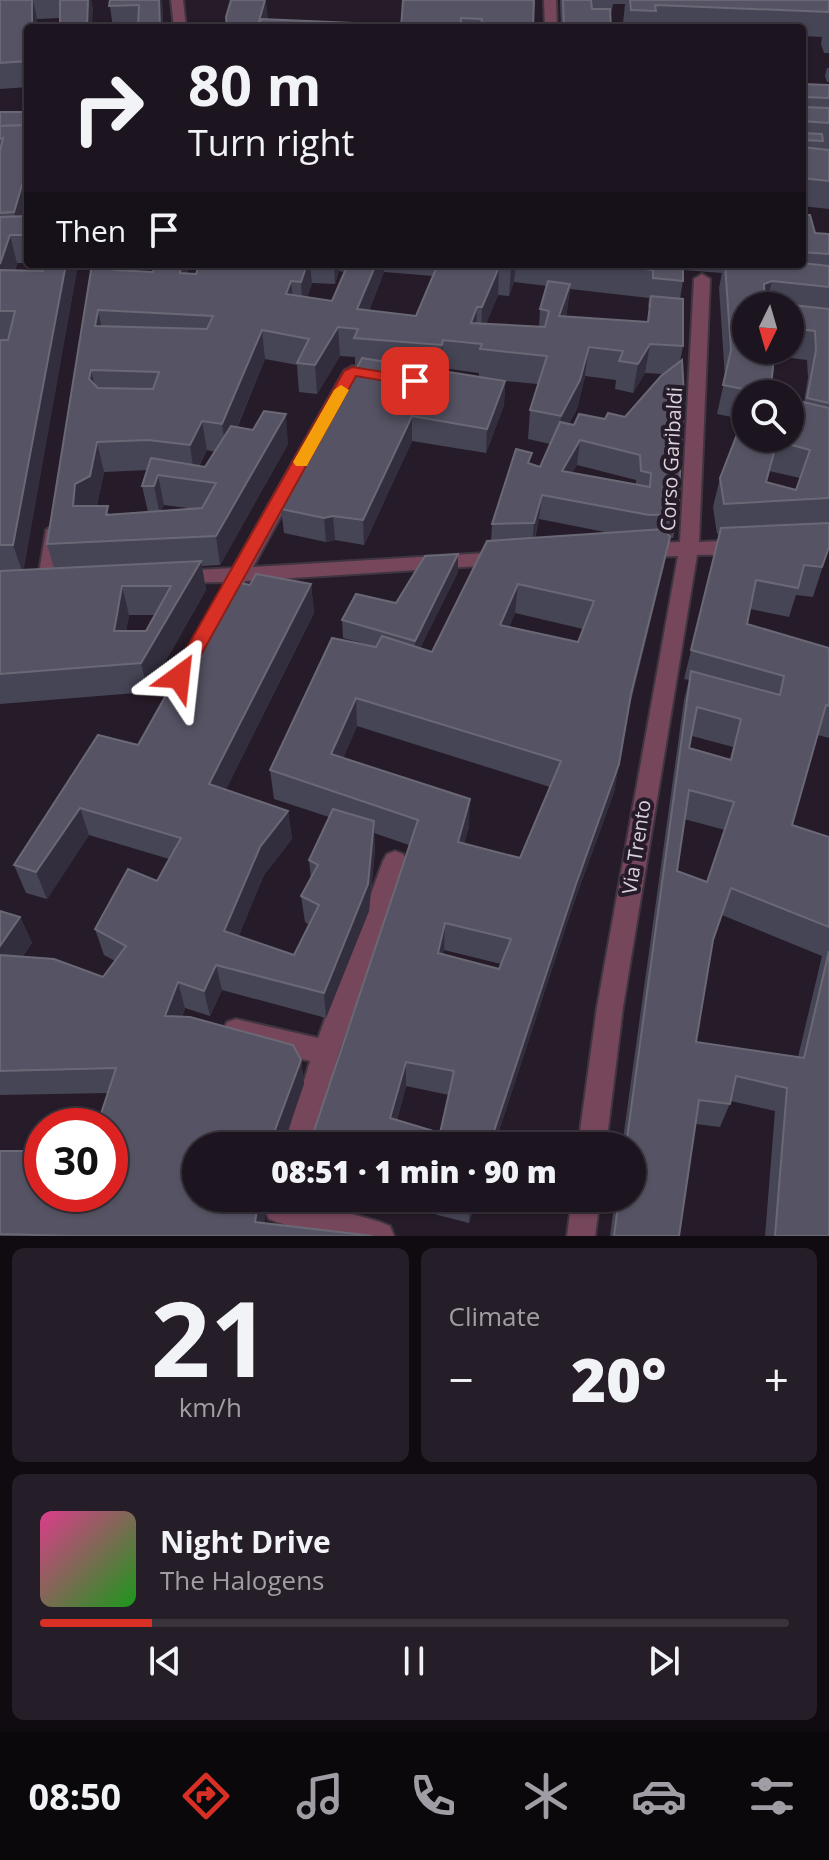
<!DOCTYPE html>
<html lang="en">
<head>
<meta charset="utf-8">
<style>
  :root { --surface:#1c141e; --page:#251d27; --text:#f1f3f6; --muted:#a09ea4; --line:#3a333c; --accent:#d93025 }
  body { margin:0; font-family:"Open Sans",sans-serif; background:var(--page); color:var(--text); height:100vh; display:flex; flex-direction:column; font-size:30px; white-space:nowrap }
  * { box-sizing:border-box; margin:0 }
  p { font-size:26px; color:var(--muted) }
  .icon { flex:none; width:44px; height:44px; fill:none; stroke:currentColor; stroke-width:2; stroke-linecap:round; stroke-linejoin:round }
  .map { position:relative; height:1236px; overflow:hidden }
  .details { display:flex; flex-direction:column; gap:12px; padding:12px; background:#0f0b10; flex:1 }
  .details>* { flex:none }
  .banner { position:absolute; left:24px; top:24px; width:782px; height:244px; border-radius:8px; box-shadow:0 2px 6px #0004,0 0 0 2px var(--line); background:#1c141e; color:var(--text); overflow:hidden }
  .needle { width:52px; rotate:185deg }
  .tools { position:absolute; left:732px; top:292px; display:grid; gap:16px }
  .tools a { display:grid; place-items:center; width:72px; height:72px; border-radius:50%; background:var(--surface); box-shadow:0 2px 6px #0004,0 0 0 2px var(--line); font-size:40px }
  .speed { position:absolute; left:24px; top:1108px; display:flex; gap:16px; font-size:40px; font-weight:700; text-align:center }
  .speed>* { display:grid; place-content:center; width:104px; height:104px; border-radius:50%; background:var(--surface); box-shadow:0 2px 6px #0004,0 0 0 2px var(--line); line-height:1 }
  .speed .limit { border:12px solid #d22; background:#fff; color:#111 }
  .pin { position:absolute; display:grid; place-items:center; width:68px; height:68px; color:#fff; margin:-34px; border-radius:16px; box-shadow:0 4px 12px #0006 }
  .me { position:absolute; width:88px; margin:-44px; rotate:30deg; stroke-linejoin:round; filter:drop-shadow(0 0 6px #0008) }
  .turn { display:flex; align-items:center; gap:28px; height:168px; padding:0 32px; font-size:36px }
  .turn .icon { width:104px; height:104px; stroke-width:2.5 }
  .turn b { display:block; font-size:56px; line-height:68px }
  .then { display:flex; align-items:center; height:76px; padding:0 32px; background:#0003; gap:16px; font-size:30px }
  .big { font-size:60px; font-weight:800; line-height:1.1 }
  .details .tile { flex:1; display:flex; flex-direction:column; justify-content:center; gap:12px; min-width:0; padding:0 28px; border-radius:12px; background:var(--page) }
  .details .dial { align-items:center; gap:0 }
  .dial b { font-size:104px; line-height:1 }
  .song { display:flex; align-items:center; gap:24px }
  .cover { width:96px; height:96px; border-radius:12px; background:linear-gradient(135deg,hsl(330 70% 55%),hsl(120 70% 35%)) }
  .played { height:8px; border-radius:4px; background:linear-gradient(90deg,var(--accent) 15%,var(--line) 15%) }
  .keys { display:flex; justify-content:space-around; direction:ltr }
  .heat { display:flex; justify-content:space-between; align-items:center; font-size:44px; direction:ltr }
  .details .tiles { flex:1; display:grid; gap:12px; grid-template-columns:1fr 1fr }
  .tile:last-child { grid-column:span 2 }
  .trip { position:absolute; left:182px; top:1132px; width:464px; height:80px; border-radius:40px; background:var(--surface); box-shadow:0 2px 6px #0004,0 0 0 2px var(--line); font-weight:800; line-height:80px; text-align:center }
  .menu { display:flex; height:128px; justify-content:space-around; align-items:center; background:#0b080c; color:var(--muted) }
  .menu .icon { width:56px; height:56px }
  .menu .active { color:var(--accent) }
  .menu b { font-size:36px; color:var(--text) }
  .map>svg:first-child { display:block }
  .lines { fill:none; stroke-linecap:round; stroke-linejoin:round }
  .minor-casing { stroke:#3f3541; stroke-width:4 }
  .minor { fill:#76465b; fill-rule:evenodd }
  .wall { fill:#464555; fill-rule:evenodd }
  .shaded-wall { fill:#332e3d }
  .building { fill:#565464; stroke:#6b6876; stroke-width:2; fill-rule:evenodd }
  .route { fill:#d93025; stroke:#8d1f18; stroke-width:2 }
  .slow { fill:#f59e0b }
  .labels { text-anchor:middle; dominant-baseline:central; stroke-width:8; stroke-linejoin:round; paint-order:stroke }
  .street-label { font-size:20px; fill:#dbd3dc; stroke:#261b28 }
</style>
</head>
<body>
<div class="map">
<svg width="829" height="1236" viewBox="0 0 829 1236">
  <rect width="100%" height="100%" fill="#261b28"/>
  <g class="lines">
    <defs>
      <g id="minor">
        <polygon points="171,0 183,0 186,28 174,28"/>
        <polygon points="544,0 556,0 557,28 545,28"/>
        <polygon points="702,274 710,279 699,542 743,540 752,547 743,554 697,555 623,1007 606,1146 578,1146 597,1007 678,556 643,557 633,550 643,543 680,542 694,279"/>
        <polygon points="352,366 385,371 387,375 379,380 357,377 253,567 503,552 510,554 513,559 510,564 245,581 242,587 235,589 225,582 173,583 170,578 173,573 180,571 233,568 344,371"/>
        <polygon points="55,524 64,530 57,585 47,592 37,585 46,530"/>
        <polygon points="395,851 403,854 407,861 339,1052 312,1146 284,1146 310,1061 236,1043 227,1040 223,1031 227,1022 236,1019 318,1038 383,861 387,854"/>
        <path d="M268,1198H296L380,1222L390,1226L394,1236C350,1236 310,1236 269,1219L265,1209Z"/>
        <polygon points="572,1198 600,1198 595,1236 567,1236"/>
      </g>
    </defs>
    <use href="#minor" class="minor-casing"/>
    <use href="#minor" class="minor"/>
  </g>
  <g class="wall">
    <polygon points="0,0 91,0 93,10 60,18 37,19 37,28 28,28 28,87 0,89"/>
    <polygon points="109,0 162,0 163,28 113,27"/>
    <polygon points="403,0 533,28 401,28"/>
    <polygon points="560,0 829,0 829,53 824,53 821,44 822,37 802,36 802,28 627,28 627,23 623,23 625,4 613,4 611,15 610,15 611,28 561,28"/>
    <polygon points="827,68 829,68 829,82 827,82 825,76"/>
    <polygon points="802,84 829,85 829,209 802,206"/>
    <path d="M0,112H28V206L25,216H28V263H17L15,271H37L35,264H78L23,570L54,568L47,544L92,264H126L125,270L153,272L155,264H188L187,274H196L198,264H802V215L815,233L829,234V547L813,597L796,595L789,617L750,609L747,624L829,648V738L818,735L792,825L829,837V1236H765L775,1111L731,1101L720,1127L696,1124L679,1236H610L615,1198H632V1146H622L684,700L689,680L684,679L720,533L717,534L713,507L720,478L740,426L742,419L717,414L725,378L719,288L722,273L683,270V281L680,299L683,346L680,362L678,514L673,538H670L664,566L628,713L614,792L571,911L494,1146H309L409,845L374,833L375,849L369,911L326,1018L222,990L210,1016L185,1008L182,1017L301,1060L304,1084L282,1146H196L268,1198L264,1223L373,1236H0V1151L110,1194L108,1093L0,1095V911L20,917L32,943L23,956L103,977L115,961L104,955L95,929L157,881L169,859L89,835L47,899L26,893L14,865L138,745L250,585L311,584L314,613L226,789L288,811L292,839L264,875L238,936L294,955L309,925L305,922L301,896L311,879L309,860L329,817L274,799L270,770L376,647L343,638L342,620L396,603L458,572L420,648L432,652L491,541L492,524L531,464L540,467L550,444L528,439L530,410L538,384L495,380L505,381L504,405L486,453L412,441L364,545L335,540L326,542L284,533L281,509L357,366H355V357L340,356L317,394L299,392L297,365L265,359L237,428L288,444L220,565L202,566L206,590L148,692L0,704V340L9,339H0ZM339,271L345,272L332,301L307,298L312,283L335,284ZM384,272L433,276L416,316L369,311ZM514,282L547,286L540,309L539,326L486,324L498,295L509,296ZM570,289L649,298L648,307H650L647,322L566,317ZM790,306V350H746ZM775,356L807,360L808,378L804,402L746,438V394H770ZM442,368L479,373V377L442,371ZM645,373L663,374L625,417L574,425L569,424L577,409L585,376L616,380L615,389L633,393ZM207,450L215,452L205,467L199,466ZM577,465L636,480V484L572,473ZM148,470L142,486L148,512L110,514L95,506L97,505L104,472ZM769,471L800,478L796,490L766,483ZM164,505L195,509L161,511ZM539,519L610,533L535,538ZM515,613L583,629L578,642L509,627ZM129,615H155L146,631H126ZM357,726L550,787L520,858L464,843L469,827L343,758ZM692,736L733,747L730,760L689,748ZM684,819L725,830L707,882L677,871ZM722,915L822,956L798,1057L696,1042L712,942ZM444,950L501,964L499,969L443,954ZM406,1086L449,1095L440,1133L397,1120Z"/>
    <polygon points="372,1198 477,1198 469,1223"/>
  </g>
  <g class="shaded-wall">
    <polygon points="32,0 33,0 37,19 37,28 32,28"/>
    <polygon points="88,0 91,0 93,10 92,28 87,28"/>
    <polygon points="159,0 162,0 163,28 160,28"/>
    <polygon points="265,0 266,0 268,20 266,28 257,28"/>
    <polygon points="28,165 28,206 20,235 14,212"/>
    <polygon points="10,235 17,263 6,299 0,278 0,264"/>
    <polygon points="66,264 78,264 23,574 13,545"/>
    <polygon points="116,264 126,264 120,298 114,270"/>
    <polygon points="181,264 188,264 184,301 180,273"/>
    <polygon points="307,264 310,264 312,283 303,310 301,282"/>
    <polygon points="334,264 338,264 339,271 335,284"/>
    <polygon points="376,264 384,264 384,272 358,338 357,309"/>
    <polygon points="513,264 516,264 514,282 509,296 511,268"/>
    <polygon points="499,267 498,295 481,336 482,307"/>
    <polygon points="291,281 294,309 286,294"/>
    <polygon points="772,281 766,306 759,306 764,284"/>
    <polygon points="570,284 567,312 556,345 559,316"/>
    <polygon points="477,307 476,336 471,323"/>
    <polygon points="98,310 104,339 95,326"/>
    <polygon points="338,327 340,356 317,394 315,365"/>
    <polygon points="262,330 265,359 226,453 222,424"/>
    <polygon points="443,340 442,368 441,374 442,345"/>
    <polygon points="650,344 645,373 633,393 638,364"/>
    <polygon points="589,347 585,376 577,409 558,446 561,416"/>
    <polygon points="91,370 98,399 89,379"/>
    <polygon points="505,381 504,405 486,453 487,429"/>
    <polygon points="286,414 288,444 220,565 216,536"/>
    <polygon points="412,416 412,441 364,545 363,520"/>
    <polygon points="202,421 207,450 194,474 190,445"/>
    <polygon points="580,440 577,465 559,496 562,471"/>
    <polygon points="97,442 104,472 97,505 82,514 73,506 75,484"/>
    <polygon points="158,475 164,505 160,515 154,486"/>
    <polygon points="542,495 539,519 532,547 534,523"/>
    <polygon points="333,516 335,540 326,542 324,518"/>
    <polygon points="670,537 664,566 625,722 631,694"/>
    <polygon points="458,554 458,572 415,659 415,641"/>
    <polygon points="201,561 206,590 148,692 141,663"/>
    <polygon points="311,584 314,613 215,812 209,784"/>
    <polygon points="518,584 515,613 498,654 500,625"/>
    <polygon points="122,586 129,615 121,660 114,631"/>
    <polygon points="356,698 357,726 333,782 331,754"/>
    <polygon points="619,764 614,792 571,911 494,1146 489,1146 576,884"/>
    <polygon points="470,799 469,827 457,869 458,842"/>
    <polygon points="80,808 89,835 47,899 36,872"/>
    <polygon points="288,811 292,839 264,875 230,958 224,931 260,847"/>
    <polygon points="374,821 375,849 369,911 326,1018 324,993"/>
    <polygon points="20,917 32,943 7,980 0,966 0,946"/>
    <polygon points="445,923 444,950 437,978 438,953"/>
    <polygon points="216,965 222,990 210,1016 204,991"/>
    <polygon points="178,982 185,1008 173,1041 165,1016"/>
    <polygon points="301,1060 304,1084 282,1146 269,1146"/>
    <polygon points="406,1062 406,1086 391,1141 390,1118"/>
    <polygon points="259,1198 268,1198 262,1236 255,1222"/>
    <polygon points="472,1198 477,1198 469,1223 470,1202"/>
  </g>
  <g class="building">
    <polygon points="0,0 32,0 32,28 28,28 28,61 0,63"/>
    <polygon points="60,0 88,0 87,28 60,28"/>
    <polygon points="110,0 159,0 160,28 98,28 138,26 139,5 109,6"/>
    <polygon points="231,0 265,0 257,28 227,28 226,17"/>
    <polygon points="403,0 534,0 533,28 487,28 486,25 481,25 482,19 461,18 460,28 401,28"/>
    <polygon points="563,0 591,0 592,9 610,9 611,28 564,28"/>
    <polygon points="630,0 829,0 829,12 655,5 656,11 631,10"/>
    <polygon points="261,19 401,25 401,28 259,28"/>
    <polygon points="802,84 829,85 829,98 802,97"/>
    <polygon points="802,107 829,108 829,123 802,121"/>
    <polygon points="0,112 28,112 28,125 0,126"/>
    <polygon points="28,125 28,165 14,212 0,213 0,151 3,138 0,139 0,126"/>
    <polygon points="802,133 822,134 823,141 802,140"/>
    <polygon points="802,147 829,150 829,181 802,178"/>
    <polygon points="802,215 810,215 815,233 829,234 829,254 802,252"/>
    <polygon points="28,216 28,235 10,235 0,264 0,217"/>
    <polygon points="802,263 829,266 829,287 772,281 764,284 765,302 829,309 829,403 807,398 816,350 815,331 790,328 790,306 746,306 746,350 775,350 770,394 748,394 748,390 723,385 731,350 725,264"/>
    <polygon points="45,264 66,264 13,545 0,545 0,340 8,340 15,311 0,311 0,270 43,271"/>
    <path d="M92,264H116L114,270L153,272L155,264H181L180,273L196,274L199,264H307L301,282L291,281L286,294L332,301L348,264H376L357,309L416,316L438,264H513L511,268L499,267L482,307H477L471,323L545,327L549,311L540,309L548,281L570,284L559,316L648,322L651,296L683,299V346L650,344L638,364L619,361L623,351L589,347L580,380L561,416L530,410L547,356L480,349L482,344L443,340L442,345L354,338L358,329L338,327L315,365L297,363L309,339L262,330L222,424L202,421L190,445L148,440L97,442L90,476L75,484L73,506H108L106,515L202,508L216,483L158,475L154,486H142L151,458L205,467L231,426L253,430L264,411L286,414L216,536L47,544ZM98,310L213,316L207,329L95,326ZM91,370L159,372L153,389L98,388L89,379Z"/>
    <polygon points="602,264 683,264 683,281 653,278 653,270"/>
    <polygon points="362,358 505,381 487,429 412,416 363,520 333,516 324,518 281,509"/>
    <path d="M682,360L684,395L678,514L649,515L542,495L534,523L492,524L516,449L532,453L528,463L540,467L560,422L574,425L579,414L605,419L608,413L625,417L661,376ZM580,440L640,455L641,471L651,473L650,487L562,471Z"/>
    <path d="M790,399L829,408V498L724,504L720,478L743,419L746,404V438H790ZM777,441L810,450L796,490L766,482Z"/>
    <path d="M829,523V547L822,567L804,565L798,588L756,580L747,624L829,648V706L826,705L792,825L829,837V927L731,888L713,940L696,1042L804,1058L829,951V1236H775L787,1088L736,1076L730,1104L699,1100L679,1236H614L619,1198H632V1146H626L691,671L780,695L784,676L691,650L721,528ZM697,707L741,719L731,760L689,748ZM689,790L734,802L707,882L677,871Z"/>
    <path d="M664,529L670,537L631,694L619,764L576,884L489,1146H309L418,820L270,770L332,638L376,647L382,636L432,652L487,541ZM518,584L594,601L578,642L500,625ZM356,698L561,761L520,858L458,842L470,799L331,754ZM445,923L511,939L499,969L438,953ZM406,1062L454,1071L440,1133L390,1118Z"/>
    <polygon points="458,554 415,641 342,620 356,594 396,603 425,556"/>
    <path d="M201,561L141,663L0,674V571ZM122,586H171L146,631H114Z"/>
    <polygon points="256,574 311,584 209,784 288,811 260,847 224,931 294,955 319,905 301,896 318,865 309,860 333,809 374,821 368,884 324,993 216,965 204,991 178,982 165,1016 190,1017 293,1045 301,1060 269,1146 196,1146 196,1198 259,1198 255,1222 373,1236 76,1236 0,1234 0,1151 42,1151 42,1194 110,1194 110,1126 97,1126 116,1068 0,1071 0,955 54,959 103,977 126,946 95,929 128,869 157,881 181,838 80,808 36,872 14,865 98,735 138,745 230,581 250,585"/>
    <polygon points="0,911 20,917 0,946"/>
    <polygon points="454,1198 472,1198 470,1202"/>
  </g>
  <polygon class="route" points="352,367 415,377 422,381 415,386 356,376 186,682 173,682 170,677 173,672 344,371"/>
  <polygon class="slow" points="341,385 349,390 309,462 307,466 296,466 293,462 334,390"/>
  <g class="labels">
    <g class="street-label">
      <text transform="translate(671 459) rotate(-87)">Corso Garibaldi</text>
      <text transform="translate(636 847) rotate(-81)">Via Trento</text>
    </g>
  </g>
</svg>
<div class="tools">
<a><svg class="needle" viewBox="-14 -14 28 28"><path d="M0-13l5 13h-10z" fill="#e53935"/><path d="M0 13l5-13h-10z" fill="#a09ea4"/></svg></a>
<a><svg class="icon" aria-label="search" viewBox="0 0 24 24"><circle cx="10" cy="10" r="6"/><path d="M15 15l6 6"/></svg></a>
</div>
<div class="speed"><div class="limit">30</div></div>
<div class="pin" style="left:415px;top:381px;background:#d93025"><svg class="icon" aria-label="arrive" viewBox="0 0 24 24"><path d="M6 21V4h12l-3 4 3 4H6"/></svg></div>
<svg class="me" style="left:179px;top:677px" viewBox="-20 -20 40 40"><path d="M0-17L14 15 0 8-14 15z" fill="#d93025" stroke="#fff" stroke-width="4"/></svg>
<div class="trip">08:51 · 1 min · 90 m</div>
<div class="banner">
<div class="turn"><svg class="icon" aria-label="right" viewBox="0 0 24 24"><path d="M7 20v-9h11M14 6l5 5-5 5"/></svg><div><b>80 m</b>Turn right</div></div>
<div class="then">Then<svg class="icon" aria-label="arrive" viewBox="0 0 24 24"><path d="M6 21V4h12l-3 4 3 4H6"/></svg></div>
</div>
</div>
<section class="details">
<div class="tiles">
<div class="tile dial"><b>21</b><p>km/h</p></div>
<div class="tile"><p>Climate</p>
<div class="heat"><a>−</a><b class="big">20°</b><a>+</a></div>
</div>
<div class="tile">
<div class="song"><i class="cover"></i><div><b>Night Drive</b><p>The Halogens</p></div></div>
<div class="played"></div>
<div class="keys"><svg class="icon" aria-label="previous" viewBox="0 0 24 24"><path d="M18 5L8 12l10 7zM5 5v14"/></svg><svg class="icon" aria-label="pause" viewBox="0 0 24 24"><path d="M8 5v14M16 5v14"/></svg><svg class="icon" aria-label="next" viewBox="0 0 24 24"><path d="M6 5l10 7-10 7zM19 5v14"/></svg></div>
</div>
</div>
</section>
<nav class="menu">
<b>08:50</b>
<svg class="icon active" aria-label="directions" viewBox="0 0 24 24"><path d="M12 3l9 9-9 9-9-9zM9 14v-3h6M13 9l2 2-2 2"/></svg>
<svg class="icon" aria-label="music" viewBox="0 0 24 24"><path d="M9 18V5l10-2v13"/><circle cx="6" cy="18" r="3"/><circle cx="16" cy="16" r="3"/></svg>
<svg class="icon" aria-label="phone" viewBox="0 0 24 24"><path d="M5 4h4l2 5-3 2q2 4 5 5l2-3 5 2v4C11 20 4 13 5 4z"/></svg>
<svg class="icon" aria-label="climate" viewBox="0 0 24 24"><path d="M12 3v18M4 7l16 10M4 17L20 7"/></svg>
<svg class="icon" aria-label="car" viewBox="0 0 24 24"><path d="M5 17H2v-5l4-1 3-4h7l3 4 3 1v5h-3M9 17h6M6 11h13"/><circle cx="7" cy="17" r="2"/><circle cx="17" cy="17" r="2"/></svg>
<svg class="icon" aria-label="filters" viewBox="0 0 24 24"><path d="M4 7h16M4 17h16"/><circle cx="9" cy="7" r="2"/><circle cx="15" cy="17" r="2"/></svg>
</nav>
</body>
</html>
